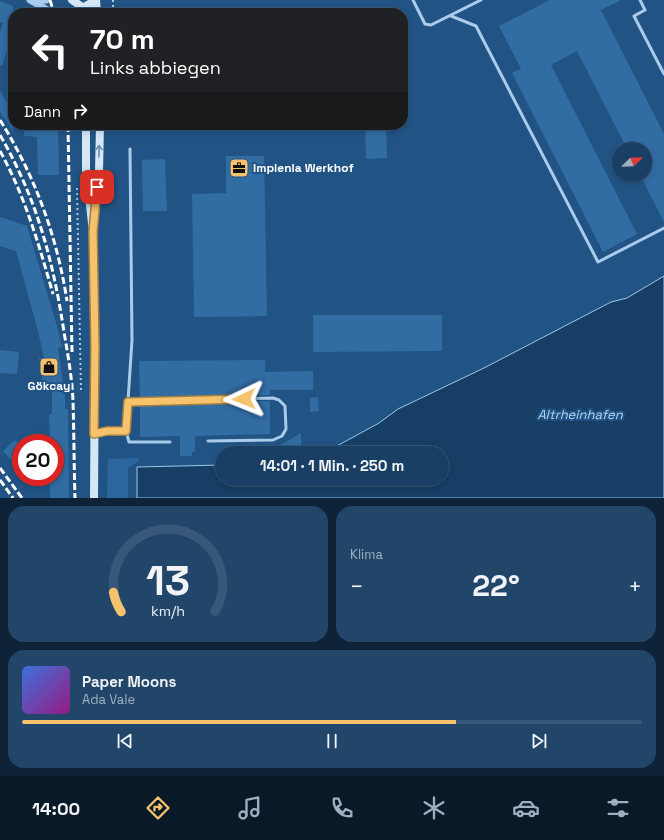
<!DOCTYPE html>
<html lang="de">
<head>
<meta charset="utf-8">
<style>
  :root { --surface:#193f64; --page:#22466a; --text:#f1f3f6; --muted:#9fafbf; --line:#375878; --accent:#f6c36c }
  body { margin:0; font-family:"Space Grotesk",sans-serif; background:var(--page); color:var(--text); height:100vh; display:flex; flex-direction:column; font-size:15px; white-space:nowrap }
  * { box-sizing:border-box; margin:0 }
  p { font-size:13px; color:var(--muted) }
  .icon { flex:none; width:22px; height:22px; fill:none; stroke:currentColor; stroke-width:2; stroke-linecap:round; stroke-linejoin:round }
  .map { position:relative; height:498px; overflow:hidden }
  .sheet { display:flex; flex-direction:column; gap:8px; padding:8px; background:#0e2337; flex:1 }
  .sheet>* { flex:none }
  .hud { position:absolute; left:8px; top:8px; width:400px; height:122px; border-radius:16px; box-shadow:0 2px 6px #0003,0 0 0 1px var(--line); background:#202124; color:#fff; overflow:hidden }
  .needle { width:26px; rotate:67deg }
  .buttons { position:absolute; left:612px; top:142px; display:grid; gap:8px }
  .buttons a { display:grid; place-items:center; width:40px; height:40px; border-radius:50%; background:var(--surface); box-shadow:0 2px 6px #0003,0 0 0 1px var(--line); font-size:20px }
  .speed { position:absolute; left:12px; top:434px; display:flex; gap:8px; font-size:20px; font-weight:700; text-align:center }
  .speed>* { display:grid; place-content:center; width:52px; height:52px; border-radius:50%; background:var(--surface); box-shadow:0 2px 6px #0003,0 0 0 1px var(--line); line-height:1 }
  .speed .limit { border:6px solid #d22; background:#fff; color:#111 }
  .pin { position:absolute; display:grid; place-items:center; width:34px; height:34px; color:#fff; margin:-17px; border-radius:8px; box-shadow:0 2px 6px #0006 }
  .me { position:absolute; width:44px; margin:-22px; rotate:268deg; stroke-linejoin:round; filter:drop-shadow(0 0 3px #0008) }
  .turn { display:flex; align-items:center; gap:14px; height:84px; padding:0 16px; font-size:18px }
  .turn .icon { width:52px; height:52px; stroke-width:2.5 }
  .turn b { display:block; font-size:28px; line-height:34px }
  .then { display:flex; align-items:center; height:38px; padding:0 16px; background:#0003; gap:8px; font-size:15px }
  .big { font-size:30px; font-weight:800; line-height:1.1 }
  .sheet .widget { flex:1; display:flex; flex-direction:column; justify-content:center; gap:6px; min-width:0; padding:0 14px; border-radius:16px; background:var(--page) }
  .sheet .dial { align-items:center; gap:0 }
  .dial svg { height:104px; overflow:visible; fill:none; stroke:var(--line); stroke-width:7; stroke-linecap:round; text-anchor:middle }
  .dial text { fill:var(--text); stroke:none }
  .song { display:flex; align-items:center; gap:12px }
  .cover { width:48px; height:48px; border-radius:6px; background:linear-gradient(135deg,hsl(220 70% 55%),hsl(310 70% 35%)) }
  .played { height:4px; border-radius:2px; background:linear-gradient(90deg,var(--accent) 70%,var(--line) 70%) }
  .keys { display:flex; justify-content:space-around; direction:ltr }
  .heat { display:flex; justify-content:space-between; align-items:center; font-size:22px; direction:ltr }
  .sheet .tiles { flex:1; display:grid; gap:8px; grid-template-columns:1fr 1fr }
  .widget:last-child { grid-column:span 2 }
  .trip { position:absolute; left:215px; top:446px; width:234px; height:40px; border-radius:20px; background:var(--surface); box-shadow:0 2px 6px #0003,0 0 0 1px var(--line); font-weight:800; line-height:40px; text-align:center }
  .tab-bar { display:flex; height:64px; justify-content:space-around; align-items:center; background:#0a1928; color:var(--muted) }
  .tab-bar .icon { width:28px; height:28px }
  .tab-bar .selected { color:var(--accent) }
  .tab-bar b { font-size:18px; color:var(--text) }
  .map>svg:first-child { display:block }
  .green { fill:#2b679e }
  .water { fill:#173e65; stroke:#9ec7eb }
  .building { fill:#316ca3 }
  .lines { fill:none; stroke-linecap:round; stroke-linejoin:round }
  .path { stroke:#aacbe9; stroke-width:2; stroke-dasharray:2 3; stroke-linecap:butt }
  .service { stroke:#aacbe9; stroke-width:3 }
  .tertiary { stroke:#aacbe9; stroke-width:7 }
  .secondary { stroke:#d5e7f7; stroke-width:8 }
  .rail { stroke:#fff; stroke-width:3; stroke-dasharray:7 3; stroke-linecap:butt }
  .oneway { stroke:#698fb3 }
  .route-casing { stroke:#a07f46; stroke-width:10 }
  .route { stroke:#f6c36c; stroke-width:7 }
  .labels { text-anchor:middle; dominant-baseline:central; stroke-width:4; stroke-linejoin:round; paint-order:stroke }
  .poi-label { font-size:12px; font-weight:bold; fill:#fff; stroke:#215485; text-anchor:start }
  .water-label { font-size:13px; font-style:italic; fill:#b6d5f1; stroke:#215485 }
</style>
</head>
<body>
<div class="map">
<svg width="664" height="498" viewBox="0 0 664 498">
  <rect width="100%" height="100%" fill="#215485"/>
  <polygon class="green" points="139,458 139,461 128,468 128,498 107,498 108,459"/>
  <polygon class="water" points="664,276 664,498 137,498 137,467 222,465 222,479 442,479 442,453 324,453 379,423 398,409 484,368 611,302 627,298"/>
  <g class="building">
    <polygon points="550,0 621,0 601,10 664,134 664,222 640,175 645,175 645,149 627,149 577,51 551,65 637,234 603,252 512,73 521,69 499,26"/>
    <polygon points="0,1 13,6 13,32 2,66 0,65 0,32 3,23 0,22"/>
    <polygon points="0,90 13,115 13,131 0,112"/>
    <polygon points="25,125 58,125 59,175 38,175 37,137 24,136"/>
    <polygon points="365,125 386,125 387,158 366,159"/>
    <polygon points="226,156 264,156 267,316 194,317 192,194 226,193"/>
    <polygon points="165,159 167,211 143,211 142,160"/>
    <polygon points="0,217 27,226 57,326 62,347 58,348 65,397 65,409 68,409 69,498 50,498 50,477 55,477 55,443 50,443 49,414 52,414 52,382 43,383 39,358 44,358 38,331 16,251 0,246"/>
    <polygon points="313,315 442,315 442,351 313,352"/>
    <polygon points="0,350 19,352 17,374 0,373"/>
    <polygon points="265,360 265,372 313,371 313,390 270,390 270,395 140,399 139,361"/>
    <polygon points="318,397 319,411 310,412 310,398"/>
    <polygon points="270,401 270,434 195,436 195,452 192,452 192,456 180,456 180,436 140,437 140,405"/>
    <polygon points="301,433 301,453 278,453 279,446"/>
    <polygon points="15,440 21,446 21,457 14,463 3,451"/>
  </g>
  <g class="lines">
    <g class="path">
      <polyline points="113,0 113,13"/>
      <polyline points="77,188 81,391"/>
    </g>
    <g class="service">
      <polyline points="413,0 425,24 431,25 481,0"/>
      <polyline points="640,0 645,10 634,16 664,74"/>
      <polyline points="451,16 476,26 598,262 664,228"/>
      <polyline points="128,402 273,398 279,400 285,406 286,429 282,436 273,440 208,441"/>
      <polyline points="126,431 132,340 130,149"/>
      <polyline points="96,434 107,431 126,431 129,442 170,442"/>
    </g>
    <g class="tertiary">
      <polyline points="30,0 53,13"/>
      <polyline points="34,1 46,0"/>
    </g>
    <g class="secondary">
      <polyline points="72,0 91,13"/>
      <polyline points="96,0 97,13"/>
      <polyline points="74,13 96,0"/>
      <polyline points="86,125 86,169 93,232 95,346 94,498"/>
      <polyline points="95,215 99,172 100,125"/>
    </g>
    <g class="rail">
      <polyline points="50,0 54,13"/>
      <path d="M0,120C35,176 57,236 67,301"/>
      <polyline points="68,125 72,353"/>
      <path d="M0,135C37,199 53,260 64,332C68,355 72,378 73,401C74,433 74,466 75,498"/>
      <path d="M0,151C25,196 39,245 53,294"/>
      <polyline points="0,468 22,498"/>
      <polyline points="0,480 13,498"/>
    </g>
  </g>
  <defs><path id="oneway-shaft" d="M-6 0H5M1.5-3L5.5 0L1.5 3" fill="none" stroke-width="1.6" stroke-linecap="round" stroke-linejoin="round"/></defs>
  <use class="oneway" href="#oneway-shaft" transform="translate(99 151) rotate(-89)"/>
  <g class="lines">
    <defs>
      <polyline id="route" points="97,187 93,232 95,346 94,434 107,431 126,431 128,402 244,399"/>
    </defs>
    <use href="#route" class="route-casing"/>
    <use href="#route" class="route"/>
  </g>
  <defs>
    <symbol id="office-square" viewBox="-11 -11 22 22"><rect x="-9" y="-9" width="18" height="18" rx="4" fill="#f6c36c" stroke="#215485"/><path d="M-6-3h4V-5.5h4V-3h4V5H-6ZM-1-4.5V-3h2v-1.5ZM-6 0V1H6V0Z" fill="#111"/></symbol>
    <symbol id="shop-square" viewBox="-11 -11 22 22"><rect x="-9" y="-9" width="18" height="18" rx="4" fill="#f6c36c" stroke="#215485"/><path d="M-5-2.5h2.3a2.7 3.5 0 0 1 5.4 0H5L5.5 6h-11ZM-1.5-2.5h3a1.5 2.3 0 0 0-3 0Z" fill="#111"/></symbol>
  </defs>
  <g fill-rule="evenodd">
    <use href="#office-square" x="228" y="157" width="22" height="22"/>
    <use href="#shop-square" x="38" y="356" width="22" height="22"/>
  </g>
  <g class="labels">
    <g class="poi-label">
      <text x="253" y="168">Implenia Werkhof</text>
      <text x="49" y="386" text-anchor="middle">Gökcay</text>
    </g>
    <g class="water-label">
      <text x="580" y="414">Altrheinhafen</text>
    </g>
  </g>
</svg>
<div class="buttons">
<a><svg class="needle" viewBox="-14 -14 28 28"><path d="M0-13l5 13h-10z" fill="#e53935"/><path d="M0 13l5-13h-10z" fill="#9fafbf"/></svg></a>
</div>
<div class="speed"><div class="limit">20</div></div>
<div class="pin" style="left:97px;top:187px;background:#d93025"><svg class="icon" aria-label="arrive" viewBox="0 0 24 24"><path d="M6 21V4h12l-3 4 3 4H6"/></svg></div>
<svg class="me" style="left:244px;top:399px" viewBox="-20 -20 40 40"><path d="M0-17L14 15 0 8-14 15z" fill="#f6c36c" stroke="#fff" stroke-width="4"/></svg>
<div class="trip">14:01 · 1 Min. · 250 m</div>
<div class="hud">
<div class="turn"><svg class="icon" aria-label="left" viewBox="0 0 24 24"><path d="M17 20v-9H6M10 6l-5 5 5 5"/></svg><div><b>70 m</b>Links abbiegen</div></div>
<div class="then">Dann<svg class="icon" aria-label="right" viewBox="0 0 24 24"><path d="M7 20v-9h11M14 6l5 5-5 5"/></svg></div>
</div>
</div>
<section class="sheet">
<div class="tiles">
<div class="widget dial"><svg viewBox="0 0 100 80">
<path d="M14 69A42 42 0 1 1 86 69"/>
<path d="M14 69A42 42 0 0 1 8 54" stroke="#f6c36c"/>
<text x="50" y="56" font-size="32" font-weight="700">13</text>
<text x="50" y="72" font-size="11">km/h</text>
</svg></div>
<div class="widget"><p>Klima</p>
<div class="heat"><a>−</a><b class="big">22°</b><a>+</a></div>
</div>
<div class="widget">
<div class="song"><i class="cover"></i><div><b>Paper Moons</b><p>Ada Vale</p></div></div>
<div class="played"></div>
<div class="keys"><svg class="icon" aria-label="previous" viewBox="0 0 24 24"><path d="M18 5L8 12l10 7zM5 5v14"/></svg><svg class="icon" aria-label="pause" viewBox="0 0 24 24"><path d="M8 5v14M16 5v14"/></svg><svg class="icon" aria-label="next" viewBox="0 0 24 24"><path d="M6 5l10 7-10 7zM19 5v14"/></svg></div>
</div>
</div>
</section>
<nav class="tab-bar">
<b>14:00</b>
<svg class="icon selected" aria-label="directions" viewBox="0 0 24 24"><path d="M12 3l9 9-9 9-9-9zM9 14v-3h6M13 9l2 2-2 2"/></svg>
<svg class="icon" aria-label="music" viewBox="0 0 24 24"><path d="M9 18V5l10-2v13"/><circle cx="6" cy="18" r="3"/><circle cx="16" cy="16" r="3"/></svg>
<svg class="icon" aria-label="phone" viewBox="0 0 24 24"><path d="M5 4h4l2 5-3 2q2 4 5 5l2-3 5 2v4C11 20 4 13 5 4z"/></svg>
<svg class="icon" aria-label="climate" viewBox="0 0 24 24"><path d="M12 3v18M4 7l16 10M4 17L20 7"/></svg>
<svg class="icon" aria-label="car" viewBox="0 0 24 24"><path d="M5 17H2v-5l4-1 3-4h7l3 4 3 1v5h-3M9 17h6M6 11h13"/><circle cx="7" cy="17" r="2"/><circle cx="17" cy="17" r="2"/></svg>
<svg class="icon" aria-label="filters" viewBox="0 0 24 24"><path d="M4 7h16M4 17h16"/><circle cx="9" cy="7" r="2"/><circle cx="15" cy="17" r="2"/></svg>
</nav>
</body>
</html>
